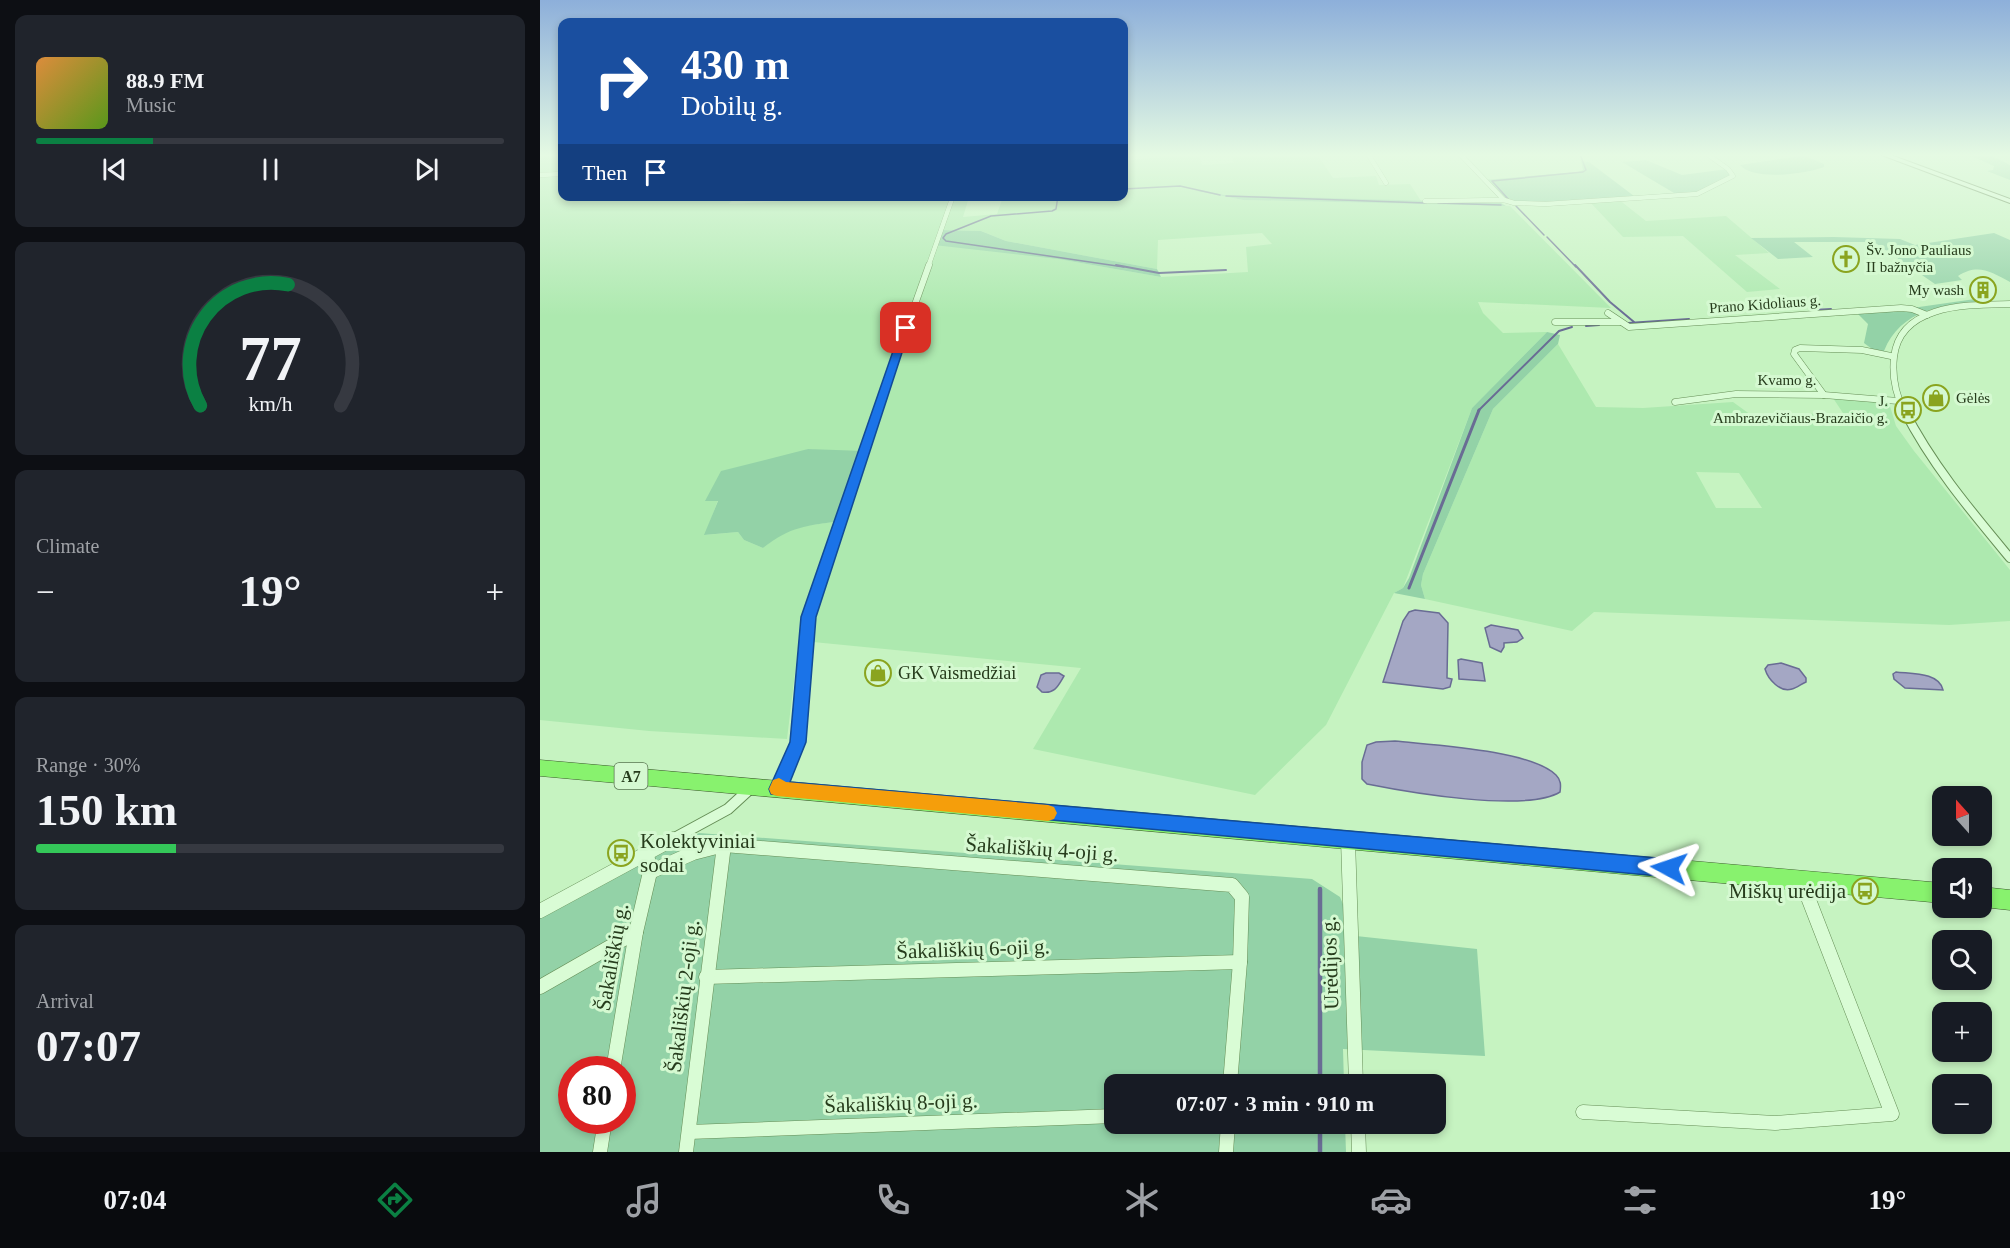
<!DOCTYPE html>
<html lang="en">
<head>
<meta charset="utf-8">
<style>
  :root { --surface:#171b24; --page:#20242c; --text:#f1f3f6; --muted:#9ea1a6; --line:#363941; --accent:#0b8043 }
  body { margin:0; font-family:Georgia,serif; background:var(--page); color:var(--text); height:100vh; display:flex; flex-direction:column; font-size:22px; white-space:nowrap }
  * { box-sizing:border-box; margin:0 }
  p { font-size:20px; color:var(--muted) }
  .icon { flex:none; width:33px; height:33px; fill:none; stroke:currentColor; stroke-width:2; stroke-linecap:round; stroke-linejoin:round }
  .map { position:relative; flex:1; overflow:hidden }
  .sheet { display:flex; flex-direction:column; gap:15px; padding:15px; background:#0d0f14; width:540px }
  .sheet>* { flex:none }
  .top-card { position:absolute; left:18px; top:18px; width:570px; height:183px; border-radius:12px; box-shadow:0 3px 9px #0003; background:#1a4fa0; color:#fff; overflow:hidden }
  .needle { width:39px; rotate:339deg }
  .fabs { position:absolute; left:1392px; top:786px; display:grid; gap:12px }
  .fabs a { display:grid; place-items:center; width:60px; height:60px; border-radius:12px; background:var(--surface); box-shadow:0 3px 9px #0003; font-size:30px }
  .speed { position:absolute; left:18px; top:1056px; display:flex; gap:12px; font-size:30px; font-weight:700; text-align:center }
  .speed>* { display:grid; place-content:center; width:78px; height:78px; border-radius:50%; background:var(--surface); box-shadow:0 3px 9px #0003; line-height:1 }
  .speed .limit { border:9px solid #d22; background:#fff; color:#111 }
  .pin { position:absolute; display:grid; place-items:center; width:51px; height:51px; color:#fff; margin:-26px; border-radius:12px; box-shadow:0 3px 9px #0006 }
  .me { position:absolute; width:66px; margin:-33px; rotate:275deg; stroke-linejoin:round; filter:drop-shadow(0 0 4px #0008) }
  .turn { display:flex; align-items:center; gap:21px; height:126px; padding:0 24px; font-size:27px }
  .turn .icon { width:78px; height:78px; stroke-width:2.5 }
  .turn b { display:block; font-size:42px; line-height:51px }
  .then { display:flex; align-items:center; height:57px; padding:0 24px; background:#0003; gap:12px; font-size:22px }
  .big { font-size:45px; font-weight:800; line-height:1.1 }
  .sheet .tile { flex:1; display:flex; flex-direction:column; justify-content:center; gap:9px; min-width:0; padding:0 21px; border-radius:12px; background:var(--page) }
  .sheet .dial { align-items:center; gap:0 }
  .dial svg { height:156px; overflow:visible; fill:none; stroke:var(--line); stroke-width:7; stroke-linecap:round; text-anchor:middle }
  .dial text { fill:var(--text); stroke:none }
  .song { display:flex; align-items:center; gap:18px }
  .cover { width:72px; height:72px; border-radius:9px; background:linear-gradient(135deg,hsl(30 70% 55%),hsl(90 70% 35%)) }
  .played { height:6px; border-radius:3px; background:linear-gradient(90deg,var(--accent) 25%,var(--line) 25%) }
  .keys { display:flex; justify-content:space-around; direction:ltr }
  .heat { display:flex; justify-content:space-between; align-items:center; font-size:33px; direction:ltr }
  .charge { height:9px; border-radius:4px; background:linear-gradient(90deg,#34c759 30%,var(--line) 0) }
  .trip { position:absolute; left:564px; top:1074px; width:342px; height:60px; border-radius:12px; background:var(--surface); box-shadow:0 3px 9px #0003; font-weight:800; line-height:60px; text-align:center }
  .tab-bar { display:flex; height:96px; justify-content:space-around; align-items:center; background:#090b0e; color:var(--muted) }
  .tab-bar .icon { width:42px; height:42px }
  .tab-bar .on { color:var(--accent) }
  .tab-bar b { font-size:27px; color:var(--text) }
  main { display:flex; flex:1; min-height:0 }
  .map>svg:first-child { display:block }
  .farmland { fill:#ade9af; fill-rule:evenodd }
  .green { fill:#93d2a7; fill-rule:evenodd }
  .water { fill:#a4a7c4; stroke:#696c94; stroke-width:1.5 }
  .lines { fill:none; stroke-linecap:round; stroke-linejoin:round }
  .stream-far3 { stroke:#696c94; stroke-width:1.5 }
  .stream-far2 { stroke:#696c94; stroke-width:2 }
  .stream-far1 { stroke:#696c94; stroke-width:3 }
  .stream { stroke:#696c94; stroke-width:4.5 }
  .minor-far4-casing { stroke:#658e56; stroke-width:5 }
  .minor-far3-casing { stroke:#658e56; stroke-width:7 }
  .minor-far2-casing { stroke:#658e56; stroke-width:10 }
  .minor-far1-casing { stroke:#658e56; stroke-width:12 }
  .minor-casing { stroke:#658e56; stroke-width:15 }
  .secondary-casing { stroke:#4a7039; stroke-width:2 }
  .trunk-casing { stroke:#3b5b2b; stroke-width:1 }
  .minor-far4 { stroke:#d9fcd5; stroke-width:4.5 }
  .minor-far3 { stroke:#d9fcd5; stroke-width:6 }
  .minor-far2 { stroke:#d9fcd5; stroke-width:8 }
  .minor-far1 { stroke:#d9fcd5; stroke-width:10 }
  .minor { stroke:#d9fcd5; stroke-width:14 }
  .secondary { fill:#d9fcd5; fill-rule:evenodd }
  .trunk { fill:#88f26e; fill-rule:evenodd }
  .route { fill:#1a73e8; stroke:#114b97; stroke-width:1.5 }
  .slow { fill:#f59e0b }
  .labels { text-anchor:middle; dominant-baseline:central; stroke-width:6; stroke-linejoin:round; paint-order:stroke }
  .far-poi-label { font-size:15px; fill:#263c1c; stroke:#d5f9d1; text-anchor:start }
  .far-street-label { font-size:15px; fill:#263c1c; stroke:#d5f9d1 }
  .shield { fill:#d5f9d1; stroke:#5a7552; stroke-width:1.5 }
  .shield-label { font-size:16px; font-weight:bold; fill:#263c1c }
  .poi-label { font-size:18px; fill:#263c1c; stroke:#d5f9d1; text-anchor:start }
  .near-poi-label { font-size:21px; fill:#263c1c; stroke:#d5f9d1; text-anchor:start }
  .near-street-label { font-size:21px; fill:#263c1c; stroke:#d5f9d1 }
</style>
</head>
<body>
<main>
<section class="sheet">
<div class="tile">
<div class="song"><i class="cover"></i><div><b>88.9 FM</b><p>Music</p></div></div>
<div class="played"></div>
<div class="keys"><svg class="icon" aria-label="previous" viewBox="0 0 24 24"><path d="M18 5L8 12l10 7zM5 5v14"/></svg><svg class="icon" aria-label="pause" viewBox="0 0 24 24"><path d="M8 5v14M16 5v14"/></svg><svg class="icon" aria-label="next" viewBox="0 0 24 24"><path d="M6 5l10 7-10 7zM19 5v14"/></svg></div>
</div>
<div class="tile dial"><svg viewBox="0 0 100 80">
<path d="M14 69A42 42 0 1 1 86 69"/>
<path d="M14 69A42 42 0 0 1 59 7" stroke="#0b8043"/>
<text x="50" y="56" font-size="32" font-weight="700">77</text>
<text x="50" y="72" font-size="11">km/h</text>
</svg></div>
<div class="tile"><p>Climate</p>
<div class="heat"><a>−</a><b class="big">19°</b><a>+</a></div>
</div>
<div class="tile"><p>Range · 30%</p><b class="big">150 km</b><div class="charge"></div></div>
<div class="tile"><p>Arrival</p><b class="big">07:07</b></div>
</section>
<div class="map">
<svg width="1470" height="1152" viewBox="0 0 1470 1152">
  <rect width="100%" height="100%" fill="#c6f3c1"/>
  <g class="farmland">
    <polygon points="0,154 22,154 22,166 16,174 0,175"/>
    <path d="M691,154H777L793,178L836,176L839,185L870,184L881,201L685,195L662,190V192L703,200L970,206L1071,308L938,302L943,313L963,333L1007,332L932,408L863,588L854,593L786,725L715,795L493,749L541,668L273,642L267,638L259,640L247,739L109,731L0,720V176L22,174V196L195,197L189,204L320,197H429L423,217L457,214L463,197L584,196V160L659,155L662,165L694,163ZM400,230L441,231L466,241L617,269L618,240L722,233L732,244L706,247L708,272L621,277L518,259ZM268,449L284,451L300,521L257,527L238,536L223,548L204,540L198,532L165,535L178,500H166Z"/>
    <polygon points="1078,199 1106,221 1186,216 1229,253 1195,255 1240,289 1207,292 1143,236 1083,237 1049,201"/>
    <path d="M1018,344L1056,407L1103,408L1193,402L1211,415L1303,413L1293,398L1349,403L1356,426L1374,451L1470,570V621L1409,625L1054,612L1032,631L885,599L881,585L883,574L953,409ZM1156,472L1199,473L1222,508H1176Z"/>
  </g>
  <g class="green">
    <polygon points="1427,154 1448,154 1470,165 1470,180 1447,171 1453,170 1454,166"/>
    <path d="M1267,155L1270,156L1267,157L1284,164V167C1266,174 1213,181 1200,165Z"/>
    <polygon points="1106,160 1142,175 1188,169 1193,176 1157,194 1006,204 968,202 944,180 1038,172 1043,170 1041,161 1049,162 1094,196 1134,193 1082,162"/>
    <polygon points="662,190 685,195 961,203 966,206 703,200 657,191"/>
    <polygon points="400,230 441,231 466,241 617,269 621,277 518,259 394,245"/>
    <path d="M1454,233L1470,240V282C1451,272 1438,263 1418,276L1422,280L1395,284L1334,242H1254L1273,257L1238,259L1211,238L1294,237L1360,239L1375,245Z"/>
    <path d="M1442,298L1443,302C1402,305 1361,309 1344,351L1332,349L1324,343L1328,324L1315,311L1372,308Z"/>
    <polygon points="1007,332 1020,335 1018,344 953,409 883,574 881,585 885,599 854,593 863,588 869,578 932,408"/>
    <path d="M268,449L323,451L300,521C266,526 251,526 223,548L204,540L198,532L164,535L178,501H165L181,471Z"/>
    <path d="M159,833L772,879L800,897L816,936L937,949L945,1056L803,1049L804,1084H574V1124H805L806,1152H0V916ZM32,1070H82V1120H32Z"/>
  </g>
  <g class="water">
    <polygon points="875,610 899,613 908,623 907,678 912,679 910,687 903,689 843,682 863,621 869,612"/>
    <polygon points="951,625 978,630 983,638 977,642 964,643 964,647 961,652 950,647 945,628"/>
    <polygon points="921,659 942,663 945,681 919,679 918,660"/>
    <path d="M1241,663L1259,669L1266,678V682C1261,684 1257,688 1252,689C1240,693 1228,679 1225,669L1228,665Z"/>
    <path d="M1356,672C1371,674 1399,672 1403,690L1365,688L1354,679L1353,674Z"/>
    <path d="M506,673H519L524,676C518,686 515,694 502,692L497,687L501,675Z"/>
    <path d="M855,741C891,745 991,750 1016,775C1021,780 1021,785 1020,792C986,813 867,792 827,784L822,779V762L827,745L836,742Z"/>
  </g>
  <g class="lines">
    <g class="stream-far3">
      <polyline points="584,189 640,186 680,195"/>
      <polyline points="518,196 516,209 512,211 451,216 406,234 403,238 406,241 584,267"/>
      <polyline points="686,196 886,203"/>
      <polyline points="970,201 952,181 1043,172 1046,170 1040,154"/>
      <polyline points="898,203 961,205"/>
      <polyline points="976,206 1004,235"/>
      <polyline points="1007,237 1036,267"/>
    </g>
    <g class="stream-far2">
      <polyline points="576,265 619,273 686,270"/>
      <polyline points="1035,265 1070,302 1094,322"/>
      <polyline points="1274,310 1291,309"/>
      <polyline points="1088,323 1149,319"/>
      <polyline points="1046,326 1059,325"/>
      <polyline points="938,411 1019,331 1032,327"/>
    </g>
    <polyline class="stream-far1" points="869,588 939,410"/>
    <g class="stream">
      <polyline points="780,889 780,1084"/>
      <polyline points="780,1124 780,1152"/>
    </g>
    <defs>
      <g id="minor-far4">
        <polyline points="828,154 846,183"/>
        <polyline points="920,154 964,200"/>
        <polyline points="0,175 22,174"/>
        <polyline points="885,201 964,200 974,203 1006,204 1157,194 1193,176 1188,169 1167,154"/>
        <polyline points="388,267 413,196"/>
      </g>
      <g id="minor-far3">
        <polyline points="1068,313 1089,327 1361,308 1372,309 1387,315"/>
        <polyline points="1015,322 1080,322"/>
        <polyline points="1284,395 1358,401"/>
        <polyline points="1135,402 1196,394 1284,395 1254,354 1255,350 1260,348 1322,350 1351,356"/>
        <polyline points="337,411 389,265"/>
        <path d="M1364,411C1356,395 1352,375 1354,357C1360,303 1429,305 1470,304"/>
      </g>
      <g id="minor-far2">
        <path d="M1364,410C1392,465 1431,511 1470,558"/>
        <polyline points="274,598 338,410"/>
      </g>
      <g id="minor-far1">
        <path d="M237,788C275,728 253,661 275,597"/>
        <polyline points="131,840 188,809 212,787"/>
      </g>
      <g id="minor">
        <polyline points="808,840 816,1084"/>
        <polyline points="110,872 153,853 184,845 692,885 702,897 700,962 690,1084"/>
        <polyline points="0,911 133,839"/>
        <polyline points="166,977 700,962"/>
        <polyline points="0,987 96,932"/>
        <polyline points="73,1070 96,932 110,872 107,853"/>
        <polyline points="1043,1112 1235,1123 1352,1114 1262,882"/>
        <polyline points="818,1124 819,1152"/>
        <polyline points="149,1132 574,1116"/>
        <polyline points="60,1152 65,1120"/>
        <polyline points="146,1152 184,845"/>
        <polyline points="686,1152 688,1124"/>
      </g>
      <polygon id="secondary" points="1339,154 1348,154 1470,199 1470,203"/>
      <g id="trunk">
        <polygon points="0,760 1402,883 1402,903 0,776"/>
        <polygon points="1442,887 1470,890 1470,910 1442,907"/>
      </g>
    </defs>
    <use href="#minor-far4" class="minor-far4-casing"/>
    <use href="#minor-far3" class="minor-far3-casing"/>
    <use href="#minor-far2" class="minor-far2-casing"/>
    <use href="#minor-far1" class="minor-far1-casing"/>
    <use href="#minor" class="minor-casing"/>
    <use href="#secondary" class="secondary-casing"/>
    <use href="#trunk" class="trunk-casing"/>
    <use href="#minor-far4" class="minor-far4"/>
    <use href="#minor-far3" class="minor-far3"/>
    <use href="#minor-far2" class="minor-far2"/>
    <use href="#minor-far1" class="minor-far1"/>
    <use href="#minor" class="minor"/>
    <use href="#secondary" class="secondary"/>
    <use href="#trunk" class="trunk"/>
  </g>
  <linearGradient id="sky" x2="0" y2="1"><stop stop-color="#8dafda"/><stop offset="0.49" stop-color="#e5fae3"/><stop offset="1" stop-color="#e5fae3" stop-opacity="0"/></linearGradient>
  <rect width="1470" height="316" fill="url(#sky)"/>
  <polygon class="route" points="366,325 370,328 276,617 266,742 250,782 1129,859 1135,861 1138,868 1135,874 1129,877 231,794 229,789 250,742 261,617 361,328"/>
  <polygon class="slow" points="239,778 246,782 508,805 514,807 517,813 514,819 508,821 237,796 231,794 229,789 233,780"/>
  <defs>
    <symbol id="church-ring" viewBox="-11 -11 22 22"><circle r="9.5" fill="#d5f9d1" stroke="#8aa41f" stroke-width="1.5"/><path d="M-1.2-6h2.4v3.5h3.3v2.4h-3.3V6h-2.4V-.1h-3.3v-2.4h3.3Z" fill="#8aa41f"/></symbol>
    <symbol id="building-ring" viewBox="-11 -11 22 22"><circle r="9.5" fill="#d5f9d1" stroke="#8aa41f" stroke-width="1.5"/><path d="M-4-6H4V6H1V3H-1V6H-4ZM-2.5-4.3h1.7v1.8h-1.7ZM.8-4.3h1.7v1.8H.8ZM-2.5-1h1.7V.8h-1.7ZM.8-1h1.7V.8H.8Z" fill="#8aa41f"/></symbol>
    <symbol id="shop-ring" viewBox="-11 -11 22 22"><circle r="9.5" fill="#d5f9d1" stroke="#8aa41f" stroke-width="1.5"/><path d="M-5-2.5h2.3a2.7 3.5 0 0 1 5.4 0H5L5.5 6h-11ZM-1.5-2.5h3a1.5 2.3 0 0 0-3 0Z" fill="#8aa41f"/></symbol>
    <symbol id="bus-ring" viewBox="-11 -11 22 22"><circle r="9.5" fill="#d5f9d1" stroke="#8aa41f" stroke-width="1.5"/><path d="M-5-6H5V4H4V6H2V4H-2V6H-4V4H-5ZM-3.5-4V0h7V-4ZM-3.5 1.2v1.5H-2V1.2ZM2 1.2v1.5H3.5V1.2Z" fill="#8aa41f"/></symbol>
  </defs>
  <g fill-rule="evenodd">
    <use href="#church-ring" x="1291" y="244" width="30" height="30"/>
    <use href="#building-ring" x="1428" y="275" width="30" height="30"/>
    <use href="#shop-ring" x="1381" y="383" width="30" height="30"/>
    <use href="#bus-ring" x="1353" y="395" width="30" height="30"/>
    <use href="#shop-ring" x="323" y="658" width="30" height="30"/>
    <use href="#bus-ring" x="66" y="838" width="30" height="30"/>
    <use href="#bus-ring" x="1310" y="876" width="30" height="30"/>
  </g>
  <g class="labels">
    <g class="far-poi-label">
      <text x="1326" y="250">Šv. Jono Pauliaus<tspan x="1326" dy="17">II bažnyčia</tspan></text>
      <text x="1424" y="290" text-anchor="end">My wash</text>
      <text x="1416" y="398">Gėlės</text>
      <text x="1348" y="401" text-anchor="end">J.<tspan x="1348" dy="17">Ambrazevičiaus-Brazaičio g.</tspan></text>
    </g>
    <g class="far-street-label">
      <text transform="translate(1225 304) rotate(-4)">Prano Kidoliaus g.</text>
      <text x="1247" y="380">Kvamo g.</text>
    </g>
    <rect class="shield" x="74.5" y="763" width="33" height="26" rx="4.5"/>
    <g class="shield-label">
      <text x="91" y="776">A7</text>
    </g>
    <g class="poi-label">
      <text x="358" y="673">GK Vaismedžiai</text>
    </g>
    <g class="near-poi-label">
      <text x="100" y="841">Kolektyviniai<tspan x="100" dy="24">sodai</tspan></text>
      <text x="1306" y="891" text-anchor="end">Miškų urėdija</text>
    </g>
    <g class="near-street-label">
      <text transform="translate(502 849) rotate(4)">Šakališkių 4-oji g.</text>
      <text transform="translate(433 949) rotate(-2)">Šakališkių 6-oji g.</text>
      <text transform="translate(72 957) rotate(-80)">Šakališkių g.</text>
      <text transform="translate(790 963) rotate(-92)">Urėdijos g.</text>
      <text transform="translate(143 996) rotate(-83)">Šakališkių 2-oji g.</text>
      <text transform="translate(361 1103) rotate(-2)">Šakališkių 8-oji g.</text>
    </g>
  </g>
</svg>
<div class="fabs">
<a><svg class="needle" viewBox="-14 -14 28 28"><path d="M0-13l5 13h-10z" fill="#e53935"/><path d="M0 13l5-13h-10z" fill="#9ea1a6"/></svg></a>
<a><svg class="icon" aria-label="sound" viewBox="0 0 24 24"><path d="M4 9h4l5-4v14l-5-4H4zM17 9q2 3 0 6"/></svg></a>
<a><svg class="icon" aria-label="search" viewBox="0 0 24 24"><circle cx="10" cy="10" r="6"/><path d="M15 15l6 6"/></svg></a>
<a>+</a>
<a>−</a>
</div>
<div class="speed"><div class="limit">80</div></div>
<div class="pin" style="left:366px;top:328px;background:#d93025"><svg class="icon" aria-label="arrive" viewBox="0 0 24 24"><path d="M6 21V4h12l-3 4 3 4H6"/></svg></div>
<svg class="me" style="left:1129px;top:868px" viewBox="-20 -20 40 40"><path d="M0-17L14 15 0 8-14 15z" fill="#1a73e8" stroke="#fff" stroke-width="4"/></svg>
<div class="trip">07:07 · 3 min · 910 m</div>
<div class="top-card">
<div class="turn"><svg class="icon" aria-label="right" viewBox="0 0 24 24"><path d="M7 20v-9h11M14 6l5 5-5 5"/></svg><div><b>430 m</b>Dobilų g.</div></div>
<div class="then">Then<svg class="icon" aria-label="arrive" viewBox="0 0 24 24"><path d="M6 21V4h12l-3 4 3 4H6"/></svg></div>
</div>
</div>
</main>
<nav class="tab-bar">
<b>07:04</b>
<svg class="icon on" aria-label="directions" viewBox="0 0 24 24"><path d="M12 3l9 9-9 9-9-9zM9 14v-3h6M13 9l2 2-2 2"/></svg>
<svg class="icon" aria-label="music" viewBox="0 0 24 24"><path d="M9 18V5l10-2v13"/><circle cx="6" cy="18" r="3"/><circle cx="16" cy="16" r="3"/></svg>
<svg class="icon" aria-label="phone" viewBox="0 0 24 24"><path d="M5 4h4l2 5-3 2q2 4 5 5l2-3 5 2v4C11 20 4 13 5 4z"/></svg>
<svg class="icon" aria-label="climate" viewBox="0 0 24 24"><path d="M12 3v18M4 7l16 10M4 17L20 7"/></svg>
<svg class="icon" aria-label="car" viewBox="0 0 24 24"><path d="M5 17H2v-5l4-1 3-4h7l3 4 3 1v5h-3M9 17h6M6 11h13"/><circle cx="7" cy="17" r="2"/><circle cx="17" cy="17" r="2"/></svg>
<svg class="icon" aria-label="filters" viewBox="0 0 24 24"><path d="M4 7h16M4 17h16"/><circle cx="9" cy="7" r="2"/><circle cx="15" cy="17" r="2"/></svg>
<b>19°</b>
</nav>
</body>
</html>
